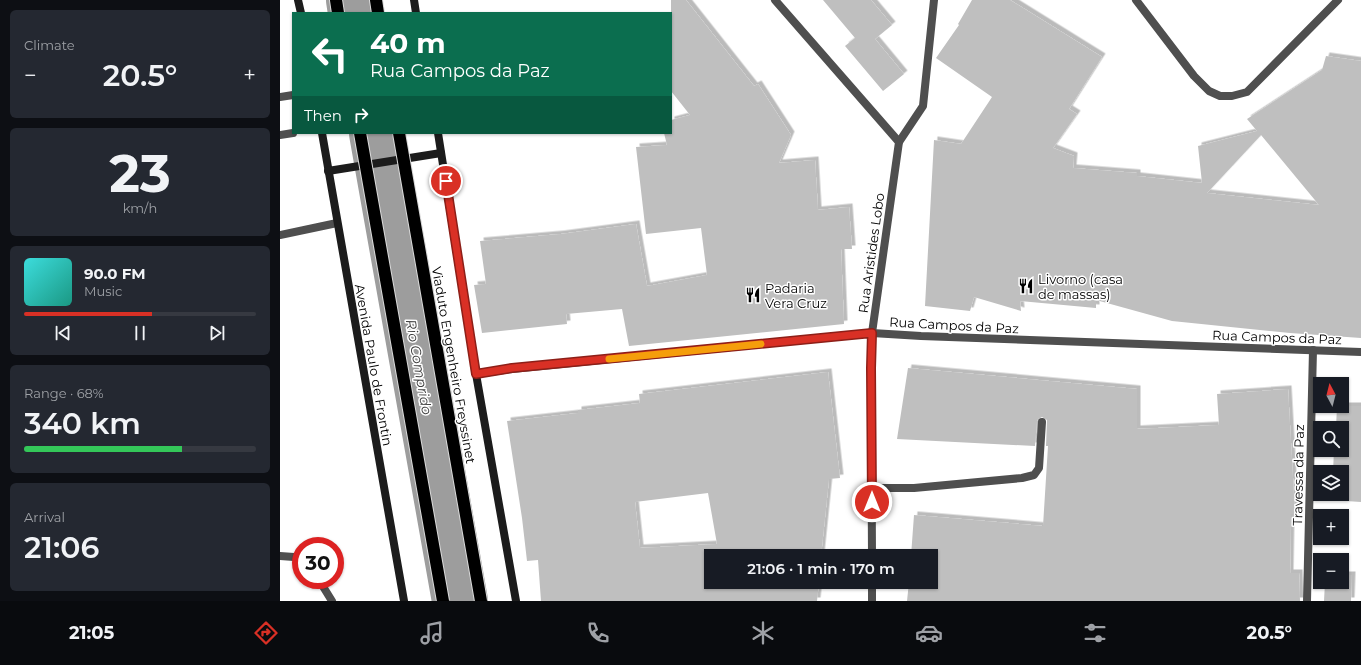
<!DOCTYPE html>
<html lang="en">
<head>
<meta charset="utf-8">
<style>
  :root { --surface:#171b24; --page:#242831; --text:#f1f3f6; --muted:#9ea1a6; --line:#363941; --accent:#d93025 }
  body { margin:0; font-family:Montserrat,sans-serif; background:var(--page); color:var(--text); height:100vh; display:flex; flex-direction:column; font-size:15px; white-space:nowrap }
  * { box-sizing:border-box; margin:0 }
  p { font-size:13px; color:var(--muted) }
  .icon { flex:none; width:22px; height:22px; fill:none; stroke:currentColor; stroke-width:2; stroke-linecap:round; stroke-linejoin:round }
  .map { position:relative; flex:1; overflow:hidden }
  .panel { display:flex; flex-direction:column; gap:10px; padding:10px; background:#0d0f14; width:280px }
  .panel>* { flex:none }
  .hud { position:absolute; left:12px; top:12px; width:380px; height:122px; border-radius:0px; box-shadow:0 1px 3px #0004; background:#0b6e4f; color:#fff; overflow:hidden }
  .needle { width:26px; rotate:353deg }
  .fabs { position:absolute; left:1033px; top:377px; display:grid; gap:8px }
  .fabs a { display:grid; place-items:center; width:36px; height:36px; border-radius:0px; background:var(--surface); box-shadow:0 1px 3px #0004; font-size:20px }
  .speed { position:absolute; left:12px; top:537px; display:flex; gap:8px; font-size:20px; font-weight:700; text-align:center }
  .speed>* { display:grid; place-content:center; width:52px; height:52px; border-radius:50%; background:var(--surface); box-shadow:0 1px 3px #0004; line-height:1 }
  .speed .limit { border:6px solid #d22; background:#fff; color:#111 }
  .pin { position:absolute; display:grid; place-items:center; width:34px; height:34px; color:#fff; margin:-17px; border:2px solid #fff; border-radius:50%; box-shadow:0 1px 4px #0007 }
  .me { position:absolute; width:44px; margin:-22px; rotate:0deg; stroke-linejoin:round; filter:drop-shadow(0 0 3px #0008) }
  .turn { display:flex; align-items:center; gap:14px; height:84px; padding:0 12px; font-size:18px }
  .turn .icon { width:52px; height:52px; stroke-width:2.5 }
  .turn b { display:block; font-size:28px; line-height:34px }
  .then { display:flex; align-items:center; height:38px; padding:0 12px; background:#0003; gap:8px; font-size:15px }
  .big { font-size:30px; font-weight:600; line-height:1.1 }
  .panel .card { flex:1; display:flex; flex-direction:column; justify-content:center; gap:6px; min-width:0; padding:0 14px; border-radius:6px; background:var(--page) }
  .panel .dial { align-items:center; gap:0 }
  .dial b { font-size:52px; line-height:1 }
  .song { display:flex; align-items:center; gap:12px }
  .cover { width:48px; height:48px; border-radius:6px; background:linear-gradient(135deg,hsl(180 70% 55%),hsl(170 70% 35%)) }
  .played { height:4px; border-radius:2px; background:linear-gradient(90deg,var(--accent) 55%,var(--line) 55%) }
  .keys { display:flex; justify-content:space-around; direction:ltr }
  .heat { display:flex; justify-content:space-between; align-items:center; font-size:22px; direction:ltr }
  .charge { height:6px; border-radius:3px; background:linear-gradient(90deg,#34c759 68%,var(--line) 0) }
  .trip { position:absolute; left:424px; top:549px; width:234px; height:40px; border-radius:0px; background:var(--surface); box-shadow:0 1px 3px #0004; font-weight:600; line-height:40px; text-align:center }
  .tabs { display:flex; height:64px; justify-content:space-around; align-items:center; background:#090b0e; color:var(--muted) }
  .tabs .icon { width:28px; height:28px }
  .tabs .active { color:var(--accent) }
  .tabs b { font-size:18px; color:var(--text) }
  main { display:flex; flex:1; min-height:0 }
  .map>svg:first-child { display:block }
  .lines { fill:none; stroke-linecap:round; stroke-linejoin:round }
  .river { stroke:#9d9d9d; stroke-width:56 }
  .building { fill:#bfbfbf; fill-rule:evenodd; filter:url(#shadow) }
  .highway-casing { stroke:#dbdbdb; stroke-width:14 }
  .lane { stroke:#4f4f4f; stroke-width:8 }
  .street { stroke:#4f4f4f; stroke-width:8 }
  .secondary { stroke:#1c1c1c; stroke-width:8 }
  .highway { stroke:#000; stroke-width:12 }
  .highway-bridge-casing { stroke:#dbdbdb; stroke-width:14; stroke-linecap:butt }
  .highway-bridge { stroke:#000; stroke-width:12 }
  .route-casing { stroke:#8d1f18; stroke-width:10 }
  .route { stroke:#d93025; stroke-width:7 }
  .slow { stroke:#f59e0b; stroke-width:7 }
  .labels { text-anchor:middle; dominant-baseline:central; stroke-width:3; stroke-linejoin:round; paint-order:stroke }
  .street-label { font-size:13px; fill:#000; stroke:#fff }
  .poi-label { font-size:13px; fill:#000; stroke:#fff; text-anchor:start }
  .water-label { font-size:14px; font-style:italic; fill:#3e3e3e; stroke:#fff }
</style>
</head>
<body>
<main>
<section class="panel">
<div class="card"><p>Climate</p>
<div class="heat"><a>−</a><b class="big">20.5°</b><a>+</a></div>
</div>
<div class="card dial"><b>23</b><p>km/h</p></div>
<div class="card">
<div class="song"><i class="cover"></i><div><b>90.0 FM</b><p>Music</p></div></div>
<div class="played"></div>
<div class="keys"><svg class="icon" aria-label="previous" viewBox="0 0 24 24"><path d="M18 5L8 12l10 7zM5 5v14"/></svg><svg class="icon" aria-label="pause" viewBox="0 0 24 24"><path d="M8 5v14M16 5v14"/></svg><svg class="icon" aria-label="next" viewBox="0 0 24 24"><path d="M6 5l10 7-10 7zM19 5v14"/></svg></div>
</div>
<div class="card"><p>Range · 68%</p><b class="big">340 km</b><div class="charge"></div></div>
<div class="card"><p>Arrival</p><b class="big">21:06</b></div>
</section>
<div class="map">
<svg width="1081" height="601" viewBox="0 0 1081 601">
  <defs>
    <filter id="shadow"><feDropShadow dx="3.5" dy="-3.5" stdDeviation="0" flood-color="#0004"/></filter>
  </defs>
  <rect width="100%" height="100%" fill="#fff"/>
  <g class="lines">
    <g class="river">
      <polyline points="74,0 76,13"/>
      <polyline points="97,133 180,601"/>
    </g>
  </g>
  <g class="building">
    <polygon points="391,0 406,0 474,86 478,84 511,135 499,163 535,160 538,210 569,207 572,249 561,249 564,324 349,346 342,309 286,314 287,324 202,333 194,285 206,284 200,241 281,234 356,224 367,286 427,275 421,228 366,234 356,147 387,145 384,133 391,133 391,120 410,115 391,91"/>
    <polygon points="543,0 591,0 612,25 595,39 624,74 603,91 565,46 575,38"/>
    <path d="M692,0H730L822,57L789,109L797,114L773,148L794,156L793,168L857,173V176L922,183L918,146L977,131L967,119L1042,70L1046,56L1081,61V338L1010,333L892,321L816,300V308L740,301L741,311L694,297L690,311L645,306L654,140L681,144L712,97L656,58L679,25L678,24ZM981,135L1039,205L927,193Z"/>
    <polygon points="628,368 857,389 857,429 939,425 937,394 1008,389 1015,514 1011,514 1010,573 1019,573 1020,601 627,601 629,582 651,582 651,556 631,556 634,515 763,526 768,446 766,446 767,420 762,417 758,419 757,421 755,446 617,439"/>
    <path d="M548,372L560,478L549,479L541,556H431V582H539L537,601H261L258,560L247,561L242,518L227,421L298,413V410L360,403L359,394ZM428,493L437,544L360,548L355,502Z"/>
    <polygon points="1057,406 1081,406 1081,502 1051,500 1051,494 1062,494 1062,472 1053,472 1054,450 1062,450 1062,428 1056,428"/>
    <polygon points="1062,575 1072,575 1071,601 1044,601 1045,582 1062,582"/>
  </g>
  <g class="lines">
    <defs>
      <g id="highway">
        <polyline points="56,0 58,13"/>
        <polyline points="96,0 98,13"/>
      </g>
    </defs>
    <use href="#highway" class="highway-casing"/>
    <g class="lane">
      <polyline points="0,97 13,95"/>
      <polyline points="0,135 13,133"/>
      <polyline points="0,235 57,223"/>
      <polyline points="592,488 634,488 742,478 754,475 759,468 762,422"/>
      <polyline points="0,556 14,557 21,560"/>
      <polyline points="39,580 52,601"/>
    </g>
    <g class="street">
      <polyline points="495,0 619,142 592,333 591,368 592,556"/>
      <polyline points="856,0 914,76 929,91 940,96 952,96 967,92 1058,0"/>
      <polyline points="619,142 643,106 654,0"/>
      <polyline points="196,374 232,369 592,333 641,336 1081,352"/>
      <polyline points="592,582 592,601"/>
      <polyline points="1027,601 1033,350"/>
    </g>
    <g class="secondary">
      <polyline points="18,0 21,13"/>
      <polyline points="134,0 136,13"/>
      <polyline points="42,133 124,601"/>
      <polyline points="158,133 196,374 236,601"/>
      <polyline points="48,171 161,153"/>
    </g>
    <use href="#highway" class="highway"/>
    <defs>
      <g id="highway-bridge">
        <polyline points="80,133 163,601"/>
        <polyline points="119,133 201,601"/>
      </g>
    </defs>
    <use href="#highway-bridge" class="highway-bridge-casing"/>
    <use href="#highway-bridge" class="highway-bridge"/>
  </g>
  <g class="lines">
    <defs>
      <polyline id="route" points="166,181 196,374 232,368 592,333 591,368 592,502"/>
    </defs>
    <use href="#route" class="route-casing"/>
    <use href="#route" class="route"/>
    <polyline class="slow" points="329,359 481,344"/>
  </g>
  <defs>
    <symbol id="restaurant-bare" viewBox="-9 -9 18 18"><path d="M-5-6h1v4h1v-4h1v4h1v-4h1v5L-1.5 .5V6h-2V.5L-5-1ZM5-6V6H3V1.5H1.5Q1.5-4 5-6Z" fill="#000" stroke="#fff" stroke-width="2.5" paint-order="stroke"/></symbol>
  </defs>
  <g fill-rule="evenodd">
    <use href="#restaurant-bare" x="735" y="275" width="22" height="22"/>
    <use href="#restaurant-bare" x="462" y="284" width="22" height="22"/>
  </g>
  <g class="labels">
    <g class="street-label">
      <text transform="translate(591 253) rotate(-82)">Rua Aristides Lobo</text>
      <text transform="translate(674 325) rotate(3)">Rua Campos da Paz</text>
      <text transform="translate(997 337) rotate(2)">Rua Campos da Paz</text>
      <text transform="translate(94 365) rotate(80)">Avenida Paulo de Frontin</text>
      <text transform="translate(174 365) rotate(80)">Viaduto Engenheiro Freyssinet</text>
      <text transform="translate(1018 475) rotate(-89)">Travessa da Paz</text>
    </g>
    <g class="poi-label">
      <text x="758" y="279">Livorno (casa<tspan x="758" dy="15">de massas)</tspan></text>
      <text x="485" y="288">Padaria<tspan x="485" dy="15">Vera Cruz</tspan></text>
    </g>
    <g class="water-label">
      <text transform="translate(139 367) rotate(80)">Rio Comprido</text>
    </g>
  </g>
</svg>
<div class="fabs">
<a><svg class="needle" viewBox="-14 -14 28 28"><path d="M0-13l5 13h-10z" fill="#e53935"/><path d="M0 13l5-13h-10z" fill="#9ea1a6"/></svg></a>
<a><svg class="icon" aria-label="search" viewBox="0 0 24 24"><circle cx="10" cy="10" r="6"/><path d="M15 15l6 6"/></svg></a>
<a><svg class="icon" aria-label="layers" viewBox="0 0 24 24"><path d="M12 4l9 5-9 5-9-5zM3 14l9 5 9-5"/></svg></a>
<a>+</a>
<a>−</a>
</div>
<div class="speed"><div class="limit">30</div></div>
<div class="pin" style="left:166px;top:181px;background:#d93025"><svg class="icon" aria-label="arrive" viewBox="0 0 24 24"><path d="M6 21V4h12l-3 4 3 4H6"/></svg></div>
<svg class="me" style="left:592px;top:502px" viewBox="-20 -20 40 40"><circle r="17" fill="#d93025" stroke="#fff" stroke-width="3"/><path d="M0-11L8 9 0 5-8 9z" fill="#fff"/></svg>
<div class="trip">21:06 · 1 min · 170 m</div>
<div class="hud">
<div class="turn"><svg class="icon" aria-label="left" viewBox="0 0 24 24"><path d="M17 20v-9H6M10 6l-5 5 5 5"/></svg><div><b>40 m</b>Rua Campos da Paz</div></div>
<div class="then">Then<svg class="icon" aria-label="right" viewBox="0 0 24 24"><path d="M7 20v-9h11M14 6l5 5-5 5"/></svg></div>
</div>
</div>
</main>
<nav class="tabs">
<b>21:05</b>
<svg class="icon active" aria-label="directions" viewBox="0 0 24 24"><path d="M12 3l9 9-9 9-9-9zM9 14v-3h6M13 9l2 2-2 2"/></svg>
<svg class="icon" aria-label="music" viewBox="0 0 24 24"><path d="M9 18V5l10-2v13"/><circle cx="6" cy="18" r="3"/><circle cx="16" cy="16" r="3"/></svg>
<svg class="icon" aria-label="phone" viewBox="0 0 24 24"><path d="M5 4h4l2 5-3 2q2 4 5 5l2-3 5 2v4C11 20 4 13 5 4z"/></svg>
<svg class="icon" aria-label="climate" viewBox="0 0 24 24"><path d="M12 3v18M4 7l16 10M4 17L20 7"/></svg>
<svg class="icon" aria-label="car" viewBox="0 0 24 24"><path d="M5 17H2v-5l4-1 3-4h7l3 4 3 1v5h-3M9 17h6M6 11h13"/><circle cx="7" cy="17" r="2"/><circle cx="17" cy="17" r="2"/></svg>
<svg class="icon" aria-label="filters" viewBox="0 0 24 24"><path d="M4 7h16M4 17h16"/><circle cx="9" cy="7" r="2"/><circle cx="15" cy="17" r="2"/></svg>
<b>20.5°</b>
</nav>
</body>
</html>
